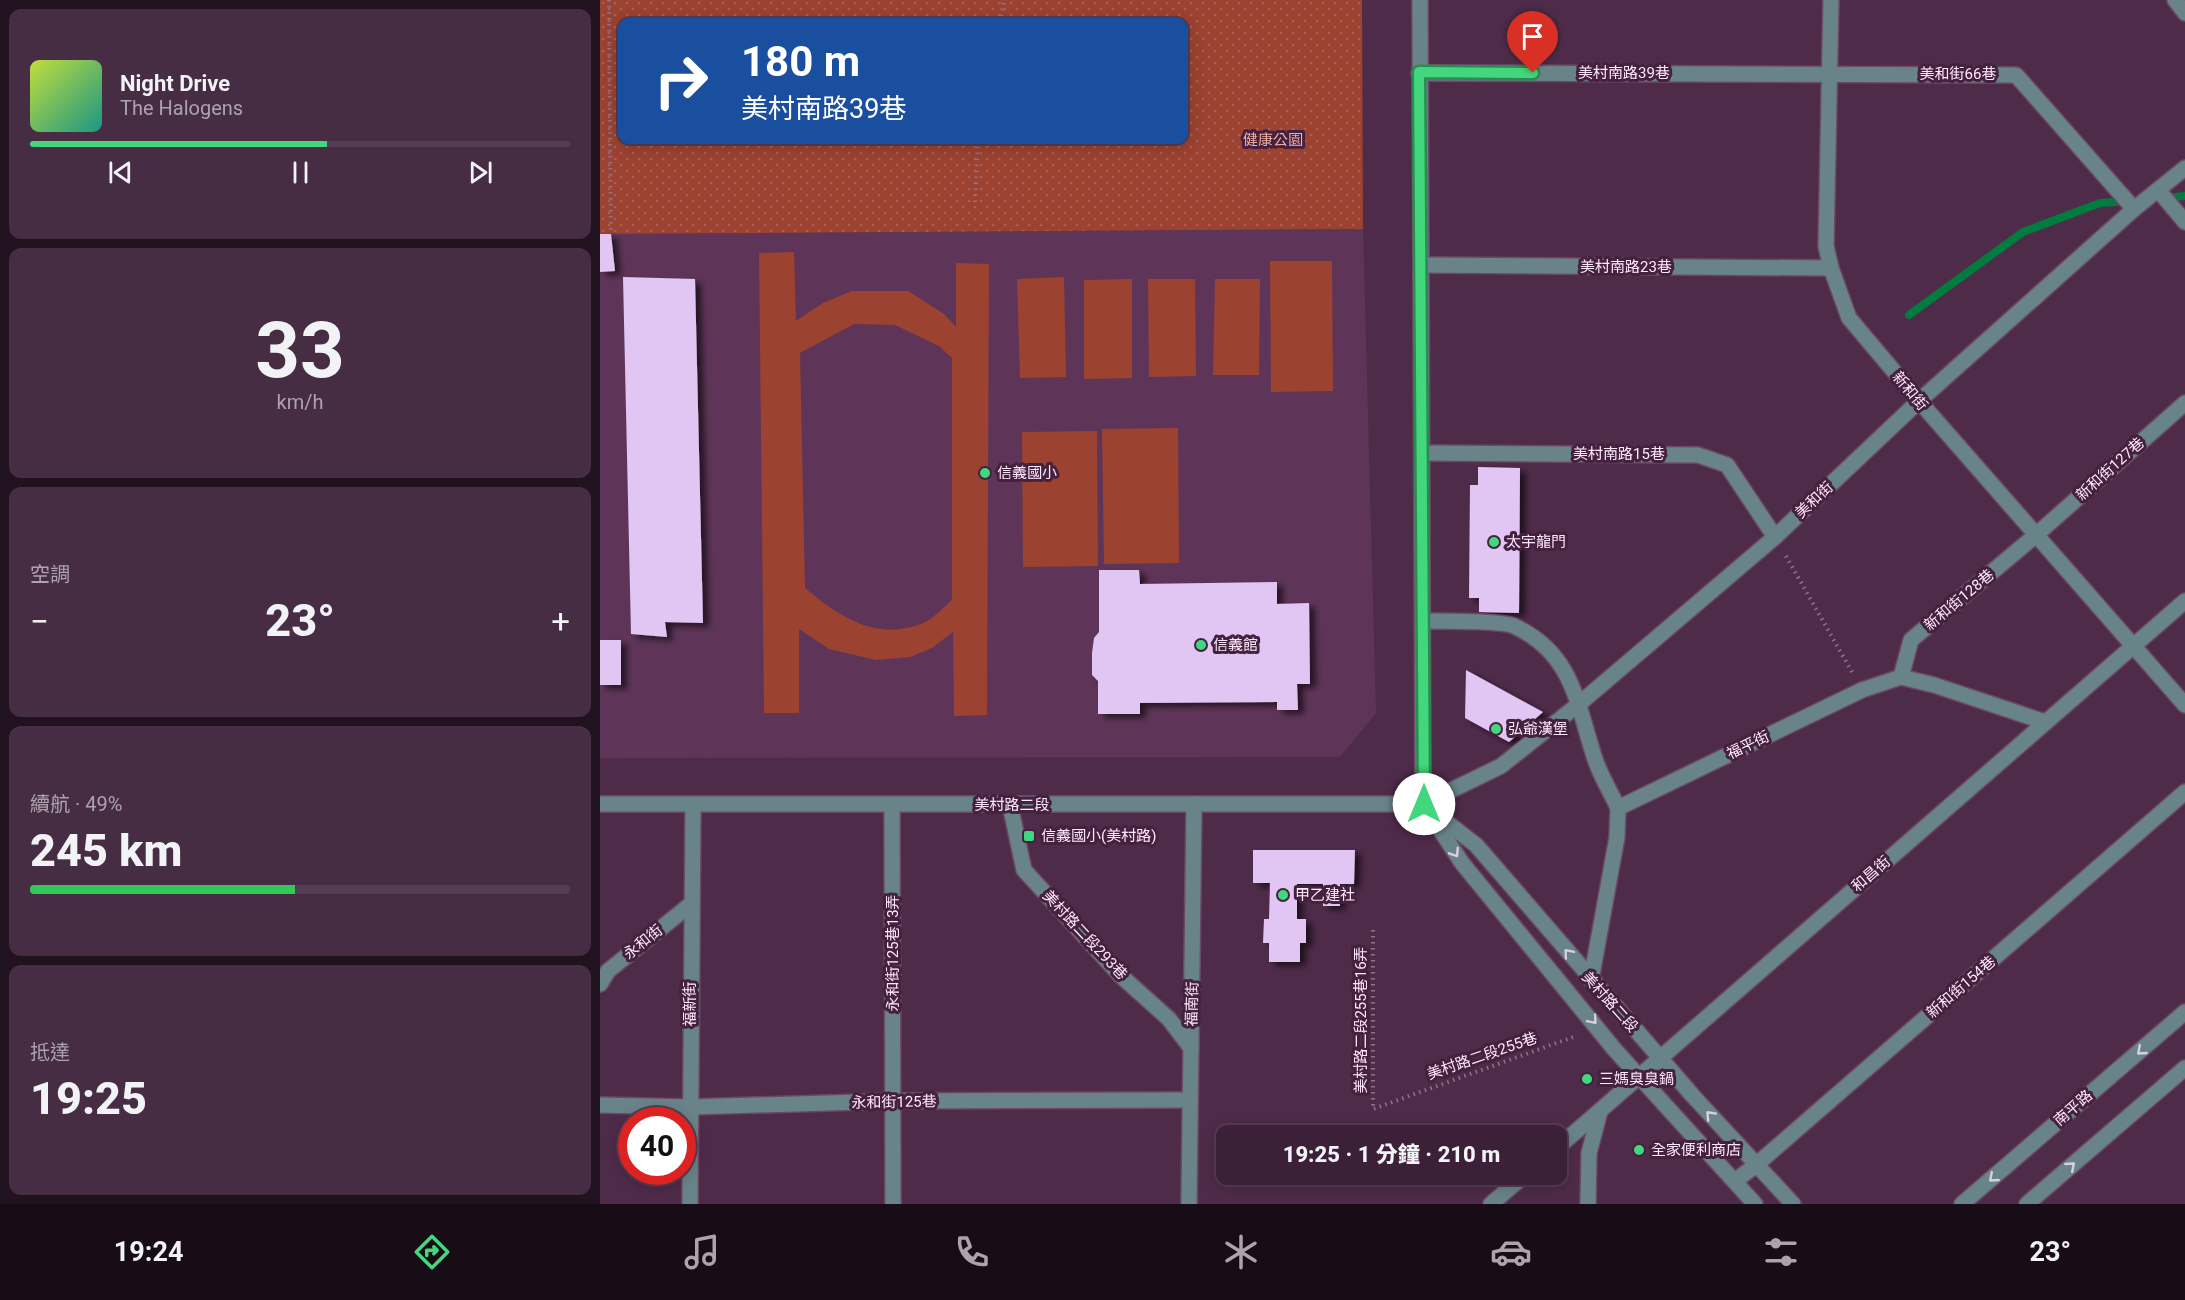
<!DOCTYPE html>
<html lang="zh-TW">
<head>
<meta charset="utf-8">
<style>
  :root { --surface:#3b2038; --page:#462d43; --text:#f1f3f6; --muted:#aca3ae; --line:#543e53; --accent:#42d77c }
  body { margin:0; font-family:Roboto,"Noto Sans TC",sans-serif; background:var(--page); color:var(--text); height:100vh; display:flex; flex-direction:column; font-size:22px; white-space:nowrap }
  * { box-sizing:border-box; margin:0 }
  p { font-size:20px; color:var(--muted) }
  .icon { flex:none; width:33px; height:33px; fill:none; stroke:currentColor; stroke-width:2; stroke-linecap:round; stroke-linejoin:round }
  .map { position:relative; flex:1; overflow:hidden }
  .sheet { display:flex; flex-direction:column; gap:9px; padding:9px; background:#20121f; width:600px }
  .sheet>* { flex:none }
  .banner { position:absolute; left:18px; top:18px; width:570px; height:126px; border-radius:12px; box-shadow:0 3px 15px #0003,0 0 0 2px var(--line); background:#1a4fa0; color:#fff; overflow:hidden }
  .speed { position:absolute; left:18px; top:1107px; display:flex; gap:12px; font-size:30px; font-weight:700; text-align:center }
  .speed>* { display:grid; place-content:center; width:78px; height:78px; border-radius:50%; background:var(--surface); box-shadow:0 3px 15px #0003,0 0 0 2px var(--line); line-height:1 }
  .speed .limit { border:9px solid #d22; background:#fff; color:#111 }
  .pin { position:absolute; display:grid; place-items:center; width:51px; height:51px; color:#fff; margin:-62px -26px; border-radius:50% 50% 50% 0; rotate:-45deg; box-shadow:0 0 6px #0007 }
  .pin .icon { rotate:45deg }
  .me { position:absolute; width:66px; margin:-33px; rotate:0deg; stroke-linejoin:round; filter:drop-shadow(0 0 4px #0008) }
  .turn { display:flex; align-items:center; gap:21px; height:126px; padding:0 24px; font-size:27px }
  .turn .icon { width:78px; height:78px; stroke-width:2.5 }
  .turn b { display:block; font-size:42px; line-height:51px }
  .big { font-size:45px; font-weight:800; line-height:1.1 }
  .sheet .card { flex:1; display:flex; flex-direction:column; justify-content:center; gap:9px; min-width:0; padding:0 21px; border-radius:12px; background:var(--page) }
  .sheet .dial { align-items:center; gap:0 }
  .dial b { font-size:78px; line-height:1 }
  .song { display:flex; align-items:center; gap:18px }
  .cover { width:72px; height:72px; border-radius:9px; background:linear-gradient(135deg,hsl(70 70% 55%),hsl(170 70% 35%)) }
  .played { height:6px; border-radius:3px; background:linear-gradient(90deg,var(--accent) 55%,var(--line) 55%) }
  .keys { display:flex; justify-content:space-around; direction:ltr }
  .heat { display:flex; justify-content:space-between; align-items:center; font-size:33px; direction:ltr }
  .charge { height:9px; border-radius:4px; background:linear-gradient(90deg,#34c759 49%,var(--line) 0) }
  .trip { position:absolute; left:616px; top:1125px; width:351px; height:60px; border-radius:12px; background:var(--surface); box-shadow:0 3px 15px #0003,0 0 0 2px var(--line); font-weight:800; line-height:60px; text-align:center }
  .tabs { display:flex; height:96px; justify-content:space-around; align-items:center; background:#180d16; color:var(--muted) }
  .tabs .icon { width:42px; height:42px }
  .tabs .current { color:var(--accent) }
  .tabs b { font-size:27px; color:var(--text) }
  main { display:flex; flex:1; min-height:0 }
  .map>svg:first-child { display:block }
  .built { fill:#5e3558 }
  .grass { fill:url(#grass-dots); fill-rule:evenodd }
  .pitch { fill:#9b4231; fill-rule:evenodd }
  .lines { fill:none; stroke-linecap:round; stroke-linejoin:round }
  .stream { stroke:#007d3e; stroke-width:8 }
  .building { fill:#e1c5f2; filter:url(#shadow) }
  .minor-casing { stroke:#6b4966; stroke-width:18 }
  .path { stroke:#91718c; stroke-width:4; stroke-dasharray:1.5 4.5; stroke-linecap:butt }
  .minor { stroke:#698489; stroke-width:15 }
  .oneway { stroke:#dacfde }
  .route-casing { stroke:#2b8c51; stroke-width:15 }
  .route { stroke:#42d77c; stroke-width:10 }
  .poi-dot { fill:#42d77c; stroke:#44213f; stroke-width:2 }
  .labels { text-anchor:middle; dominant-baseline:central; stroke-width:6; stroke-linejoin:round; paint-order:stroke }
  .street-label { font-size:15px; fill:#ffe8fb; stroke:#44213f }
  .park-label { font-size:15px; fill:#f0afa1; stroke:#44213f }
  .poi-label { font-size:15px; fill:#ffe8fb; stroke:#44213f; text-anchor:start }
</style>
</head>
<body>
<main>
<section class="sheet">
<div class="card">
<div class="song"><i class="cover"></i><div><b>Night Drive</b><p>The Halogens</p></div></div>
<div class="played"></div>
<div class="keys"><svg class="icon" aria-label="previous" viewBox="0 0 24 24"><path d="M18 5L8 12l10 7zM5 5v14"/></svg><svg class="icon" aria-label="pause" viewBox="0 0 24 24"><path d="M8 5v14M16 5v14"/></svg><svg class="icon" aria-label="next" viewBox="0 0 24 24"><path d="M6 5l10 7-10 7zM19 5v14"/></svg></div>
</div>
<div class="card dial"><b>33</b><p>km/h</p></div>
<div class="card"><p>空調</p>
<div class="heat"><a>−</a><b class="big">23°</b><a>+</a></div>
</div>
<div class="card"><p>續航 · 49%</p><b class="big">245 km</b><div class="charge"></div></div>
<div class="card"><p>抵達</p><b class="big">19:25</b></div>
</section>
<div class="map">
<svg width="1585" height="1204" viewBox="0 0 1585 1204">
  <defs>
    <pattern id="grass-dots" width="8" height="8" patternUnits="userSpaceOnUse" patternTransform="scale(1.5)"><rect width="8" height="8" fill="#9b4231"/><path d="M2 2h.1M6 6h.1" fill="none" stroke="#aa5d50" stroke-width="1.8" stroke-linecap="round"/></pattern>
    <filter id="shadow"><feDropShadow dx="6" dy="4" stdDeviation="3" flood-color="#0009"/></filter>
  </defs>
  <rect width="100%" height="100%" fill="#4f2b4a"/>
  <polygon class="built" points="763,229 776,713 740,757 0,758 0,234"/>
  <path class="grass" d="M0,0H762L763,229L0,234ZM584,22V140H22V22Z"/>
  <g class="pitch">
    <path d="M194,252L196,321L223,303L252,291H308L344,314L356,327V263L389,264L387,715L354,716L353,632L332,648L310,657L276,660L229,649L199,629V713H164L159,253ZM254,324L295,325L339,346L352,358V600C344,607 333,619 323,623C278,642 239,617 205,588L200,353Z"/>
    <polygon points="670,261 732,261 733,391 671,392"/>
    <polygon points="464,277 466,377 420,378 417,279"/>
    <polygon points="532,279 532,378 484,379 484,280"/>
    <polygon points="548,279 595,279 596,376 549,377"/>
    <polygon points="615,279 660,279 659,375 613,375"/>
    <polygon points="578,428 579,563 504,564 502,429"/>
    <polygon points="497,431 498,566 423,567 422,432"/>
  </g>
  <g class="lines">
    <g class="stream">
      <polyline points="1565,198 1585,196"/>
      <polyline points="1309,315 1423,232 1500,203 1528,201"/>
    </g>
  </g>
  <g class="building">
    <polygon points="0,234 11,234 15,271 0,272"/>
    <polygon points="23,277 95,279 103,623 65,622 67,637 31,634"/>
    <polygon points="878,467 920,468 919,613 879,612 879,598 869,598 870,485 878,485"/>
    <polygon points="499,570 539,570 540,584 677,582 677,604 709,603 710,684 697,684 698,710 677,710 677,702 540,703 540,714 498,714 498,681 492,675 492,653 494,638 499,632"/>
    <rect x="0" y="640" width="21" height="45"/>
    <polygon points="866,670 943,712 909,742 865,718"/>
    <polygon points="653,850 755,850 754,884 740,884 740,906 723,906 723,884 697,884 697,919 706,919 706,943 700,943 700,962 669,962 669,943 663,943 664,919 669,919 670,883 653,883"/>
  </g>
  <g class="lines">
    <defs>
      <g id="minor">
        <polyline points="820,0 823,804"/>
        <polyline points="1231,0 1226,246 1231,268 1249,318 1319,401 1585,705"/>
        <polyline points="1575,0 1585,13"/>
        <polyline points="819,73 1416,75 1534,209"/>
        <polyline points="1558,190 1585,222"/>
        <polyline points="821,265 1231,268"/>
        <polyline points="822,453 1098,455 1127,465 1175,537"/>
        <path d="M823,621C839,621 903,621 914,626C975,654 977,707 996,762C1002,778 1011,793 1018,808"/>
        <polyline points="1301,677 1311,640 1436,535 1585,403"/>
        <polyline points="0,804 823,804 876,845 1093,1096 1193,1204"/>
        <polyline points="823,804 901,766 979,704 1175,537 1319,401 1534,209 1585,168"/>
        <polyline points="292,805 293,1204"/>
        <polyline points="410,805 424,870 520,975 569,1019 591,1048"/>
        <polyline points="830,814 862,863 1015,1050 1155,1204"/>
        <polyline points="991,980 1017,837 1018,808 1262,690 1301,677 1334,685 1445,722"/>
        <polyline points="0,984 8,971 91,904"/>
        <polyline points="0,1105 90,1107 294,1101 589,1100"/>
        <polyline points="957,1148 1585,601"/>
        <polyline points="1135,1181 1156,1165 1585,792"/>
        <polyline points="90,1204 93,805"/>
        <polyline points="589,1204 594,804"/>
        <polyline points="891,1204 926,1174"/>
        <polyline points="988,1204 989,1153 1000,1111"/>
        <polyline points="1362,1204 1585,1012"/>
        <polyline points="1427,1204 1585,1068"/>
      </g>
    </defs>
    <use href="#minor" class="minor-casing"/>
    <g class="path">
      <polyline points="9,0 11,234"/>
      <polyline points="400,22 404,0"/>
      <polyline points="375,202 378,140"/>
      <polyline points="1186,556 1252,672"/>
      <polyline points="773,930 773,1109 976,1036"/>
    </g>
    <use href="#minor" class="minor"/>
  </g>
  <defs><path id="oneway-chevron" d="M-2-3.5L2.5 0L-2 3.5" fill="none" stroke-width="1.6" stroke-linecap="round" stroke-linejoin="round" transform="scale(1.5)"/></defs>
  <g class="oneway">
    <use href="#oneway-chevron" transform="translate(855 853) rotate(57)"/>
    <use href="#oneway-chevron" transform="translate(968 953) rotate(-130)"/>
    <use href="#oneway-chevron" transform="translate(993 1020) rotate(50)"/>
    <use href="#oneway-chevron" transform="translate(1541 1051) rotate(139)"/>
    <use href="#oneway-chevron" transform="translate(1110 1115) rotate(-133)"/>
    <use href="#oneway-chevron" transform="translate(1471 1166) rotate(-41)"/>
    <use href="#oneway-chevron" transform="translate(1393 1178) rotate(139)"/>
  </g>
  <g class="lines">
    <defs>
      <polyline id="route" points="824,804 819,72 933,73"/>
    </defs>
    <use href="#route" class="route-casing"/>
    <use href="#route" class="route"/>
  </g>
  <g class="poi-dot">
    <circle cx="385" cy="473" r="6"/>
    <circle cx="894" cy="542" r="6"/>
    <circle cx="601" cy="645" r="6"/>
    <circle cx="896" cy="729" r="6"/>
    <rect x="423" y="830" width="12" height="12" rx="3"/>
    <circle cx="683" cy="895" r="6"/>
    <circle cx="987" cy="1079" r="6"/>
    <circle cx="1039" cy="1150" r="6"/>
  </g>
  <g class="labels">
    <g class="street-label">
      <text x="1024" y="73">美村南路39巷</text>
      <text x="1358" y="74">美和街66巷</text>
      <text x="1026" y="267">美村南路23巷</text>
      <text transform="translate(1310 391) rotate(50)">新和街</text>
      <text x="1019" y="454">美村南路15巷</text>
      <text transform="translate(1510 469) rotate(-42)">新和街127巷</text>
      <text transform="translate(1214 500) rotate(-43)">美和街</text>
      <text transform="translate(1359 600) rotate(-40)">新和街128巷</text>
      <text transform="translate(1148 745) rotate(-26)">福平街</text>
      <text x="412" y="805">美村路二段</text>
      <text transform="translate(1271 874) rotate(-41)">和昌街</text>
      <text transform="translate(485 935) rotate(47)">美村路二段293巷</text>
      <text transform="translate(43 942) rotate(-39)">永和街</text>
      <text transform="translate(293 953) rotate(-90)">永和街125巷13弄</text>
      <text transform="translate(1361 987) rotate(-41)">新和街154巷</text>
      <text transform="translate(1010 1002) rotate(48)">美村路二段</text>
      <text transform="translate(90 1004) rotate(-90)">福新街</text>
      <text transform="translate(592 1004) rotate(-89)">福南街</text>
      <text transform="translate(761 1020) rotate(-90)">美村路二段255巷16弄</text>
      <text transform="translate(882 1056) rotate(-19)">美村路二段255巷</text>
      <text transform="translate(294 1102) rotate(-1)">永和街125巷</text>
      <text transform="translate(1473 1108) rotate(-41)">南平路</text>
    </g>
    <g class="park-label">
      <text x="673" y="140">健康公園</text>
    </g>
    <g class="poi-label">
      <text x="397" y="473">信義國小</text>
      <text x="906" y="542">太宇龍門</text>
      <text x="613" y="645">信義館</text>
      <text x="908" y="729">弘爺漢堡</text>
      <text x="441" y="836">信義國小(美村路)</text>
      <text x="695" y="895">甲乙建社</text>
      <text x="999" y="1079">三媽臭臭鍋</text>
      <text x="1051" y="1150">全家便利商店</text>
    </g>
  </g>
</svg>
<div class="speed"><div class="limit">40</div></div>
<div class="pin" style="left:933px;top:73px;background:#d93025"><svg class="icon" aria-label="arrive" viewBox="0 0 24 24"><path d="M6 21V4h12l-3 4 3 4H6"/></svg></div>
<svg class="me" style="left:824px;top:804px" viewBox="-20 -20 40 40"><circle r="19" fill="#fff"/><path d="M0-13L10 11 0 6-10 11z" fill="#42d77c"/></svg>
<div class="trip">19:25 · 1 分鐘 · 210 m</div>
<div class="banner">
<div class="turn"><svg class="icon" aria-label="right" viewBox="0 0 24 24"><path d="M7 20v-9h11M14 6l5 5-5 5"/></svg><div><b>180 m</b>美村南路39巷</div></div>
</div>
</div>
</main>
<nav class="tabs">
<b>19:24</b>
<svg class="icon current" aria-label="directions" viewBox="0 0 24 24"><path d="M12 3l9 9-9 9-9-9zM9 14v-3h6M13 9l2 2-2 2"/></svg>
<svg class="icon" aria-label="music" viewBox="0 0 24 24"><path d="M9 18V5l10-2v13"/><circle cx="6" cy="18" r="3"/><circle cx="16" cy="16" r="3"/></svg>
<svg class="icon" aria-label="phone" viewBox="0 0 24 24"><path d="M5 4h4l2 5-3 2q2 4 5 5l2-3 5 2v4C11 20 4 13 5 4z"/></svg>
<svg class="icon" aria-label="climate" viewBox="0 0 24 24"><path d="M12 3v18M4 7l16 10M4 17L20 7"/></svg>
<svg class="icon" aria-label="car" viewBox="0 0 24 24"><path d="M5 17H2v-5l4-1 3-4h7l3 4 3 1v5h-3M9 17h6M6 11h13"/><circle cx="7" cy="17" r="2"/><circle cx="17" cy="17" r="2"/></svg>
<svg class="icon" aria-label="filters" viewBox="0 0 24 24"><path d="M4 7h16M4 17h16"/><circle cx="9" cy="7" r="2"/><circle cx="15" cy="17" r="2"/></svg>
<b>23°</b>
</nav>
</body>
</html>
